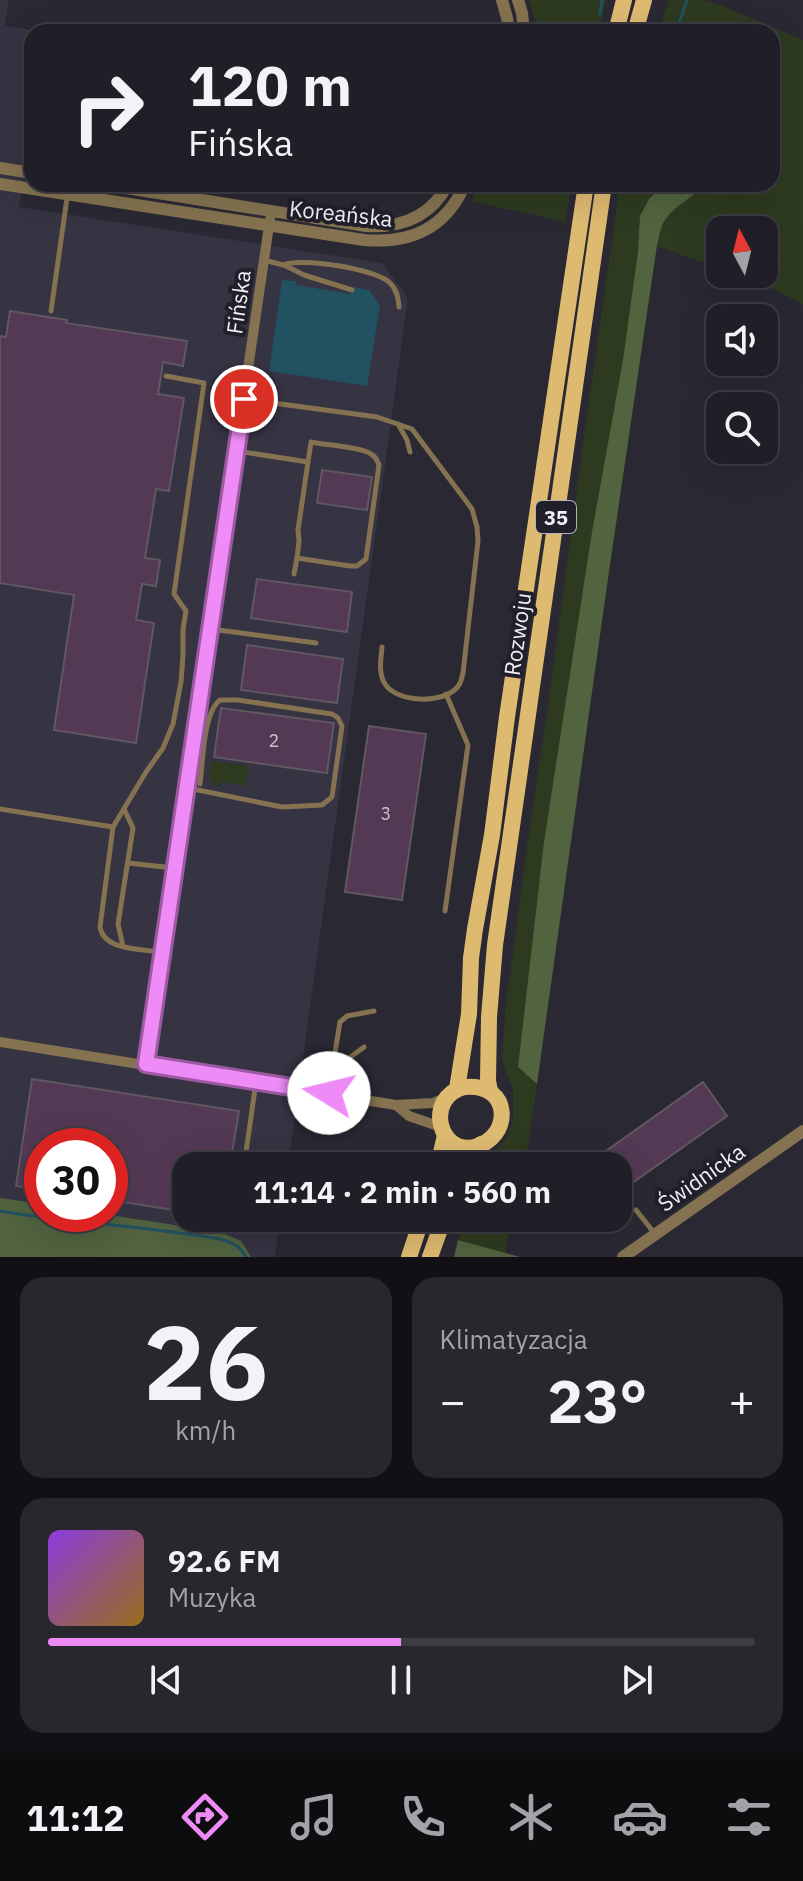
<!DOCTYPE html>
<html lang="pl">
<head>
<meta charset="utf-8">
<style>
  :root { --surface:#201e26; --page:#28272e; --text:#f1f3f6; --muted:#a2a2a7; --line:#3d3c43; --accent:#ef8bf7 }
  body { margin:0; font-family:"IBM Plex Sans",sans-serif; background:var(--page); color:var(--text); height:100vh; display:flex; flex-direction:column; font-size:30px; white-space:nowrap }
  * { box-sizing:border-box; margin:0 }
  p { font-size:26px; color:var(--muted) }
  .icon { flex:none; width:44px; height:44px; fill:none; stroke:currentColor; stroke-width:2; stroke-linecap:round; stroke-linejoin:round }
  .map { position:relative; height:1257px; overflow:hidden }
  .drawer { display:flex; flex-direction:column; gap:20px; padding:20px; background:#121015; flex:1 }
  .drawer>* { flex:none }
  .guide { position:absolute; left:24px; top:24px; width:756px; height:168px; border-radius:24px; box-shadow:0 8px 32px #0002,0 0 0 2px var(--line); background:#201e26; color:var(--text); overflow:hidden }
  .needle { width:52px; rotate:353deg }
  .tools { position:absolute; left:706px; top:216px; display:grid; gap:16px }
  .tools a { display:grid; place-items:center; width:72px; height:72px; border-radius:16px; background:var(--surface); box-shadow:0 8px 32px #0002,0 0 0 2px var(--line); font-size:40px }
  .speed { position:absolute; left:24px; top:1128px; display:flex; gap:16px; font-size:40px; font-weight:700; text-align:center }
  .speed>* { display:grid; place-content:center; width:104px; height:104px; border-radius:50%; background:var(--surface); box-shadow:0 8px 32px #0002,0 0 0 2px var(--line); line-height:1 }
  .speed .limit { border:12px solid #d22; background:#fff; color:#111 }
  .pin { position:absolute; display:grid; place-items:center; width:68px; height:68px; color:#fff; margin:-34px; border:4px solid #fff; border-radius:50%; box-shadow:0 2px 8px #0007 }
  .me { position:absolute; width:88px; margin:-44px; rotate:279deg; stroke-linejoin:round; filter:drop-shadow(0 0 6px #0008) }
  .turn { display:flex; align-items:center; gap:28px; height:168px; padding:0 32px; font-size:36px }
  .turn .icon { width:104px; height:104px; stroke-width:2.5 }
  .turn b { display:block; font-size:56px; line-height:68px }
  .big { font-size:60px; font-weight:700; line-height:1.1 }
  .drawer .tile { flex:1; display:flex; flex-direction:column; justify-content:center; gap:12px; min-width:0; padding:0 28px; border-radius:24px; background:var(--page) }
  .drawer .dial { align-items:center; gap:0 }
  .dial b { font-size:104px; line-height:1 }
  .song { display:flex; align-items:center; gap:24px }
  .cover { width:96px; height:96px; border-radius:12px; background:linear-gradient(135deg,hsl(270 70% 55%),hsl(40 70% 35%)) }
  .played { height:8px; border-radius:4px; background:linear-gradient(90deg,var(--accent) 50%,var(--line) 50%) }
  .keys { display:flex; justify-content:space-around; direction:ltr }
  .heat { display:flex; justify-content:space-between; align-items:center; font-size:44px; direction:ltr }
  .drawer .tiles { flex:1; display:grid; gap:20px; grid-template-columns:1fr 1fr }
  .tile:last-child { grid-column:span 2 }
  .trip { position:absolute; left:172px; top:1152px; width:460px; height:80px; border-radius:24px; background:var(--surface); box-shadow:0 8px 32px #0002,0 0 0 2px var(--line); font-weight:700; line-height:80px; text-align:center }
  .tabs { display:flex; height:128px; justify-content:space-around; align-items:center; background:#0d0c0f; color:var(--muted) }
  .tabs .icon { width:56px; height:56px }
  .tabs .on { color:var(--accent) }
  .tabs b { font-size:36px; color:var(--text) }
  .map>svg:first-child { display:block }
  .built { fill:#363343; fill-rule:evenodd }
  .green { fill:#2d3a20 }
  .forest { fill:#51633f }
  .water { fill:#205262 }
  .lines { fill:none; stroke-linecap:round; stroke-linejoin:round }
  .stream { stroke:#205262; stroke-width:3 }
  .building { fill:#543955; stroke:#605760; stroke-width:2 }
  .service { stroke:#847250; stroke-width:5 }
  .minor { stroke:#847250; stroke-width:10 }
  .tertiary { stroke:#847250; stroke-width:12 }
  .primary { stroke:#deba71; stroke-width:16 }
  .route-casing { stroke:#9b5aa1; stroke-width:20 }
  .route { stroke:#ef8bf7; stroke-width:14 }
  .labels { text-anchor:middle; dominant-baseline:central; stroke-width:8; stroke-linejoin:round; paint-order:stroke }
  .number-label { font-size:18px; fill:#cac2ce }
  .shield { fill:#211f29; stroke:#b3b1b9; stroke-width:2 }
  .shield-label { font-size:20px; font-weight:bold; fill:#f1f0f7 }
  .street-label { font-size:22px; fill:#f1f0f7; stroke:#211f29 }
</style>
</head>
<body>
<div class="map">
<svg width="803" height="1257" viewBox="0 0 803 1257">
  <rect width="100%" height="100%" fill="#2a2833"/>
  <path class="built" d="M0,0H9L5,26L45,32H32V126L19,207L382,263L408,298L288,1166H186V1218H280L275,1257H0ZM42,1146H110V1214H42Z"/>
  <g class="green">
    <polygon points="529,0 606,0 599,32 536,32 537,27"/>
    <polygon points="669,0 703,0 720,5 803,40 803,304 747,277 736,274 764,274 764,230 720,230 720,269 657,246 575,806 529,1141 523,1166 485,1166 487,1160 506,1138 513,1121 513,1090 502,1061 505,1012 528,839 549,698 579,473 620,184 772,184 772,32 650,32 651,29 659,30"/>
    <polygon points="478,184 572,184 565,222 471,201"/>
    <polygon points="211,761 249,766 245,786 222,782 220,786 213,786 209,775"/>
    <polygon points="466,1218 512,1218 505,1254 458,1240"/>
  </g>
  <g class="forest">
    <path d="M664,184H705C693,198 675,205 665,220C660,227 659,237 657,245L609,571L537,1084L518,1067L544,842L592,532L623,360L638,252L640,216L649,199Z"/>
    <polygon points="0,1198 42,1204 42,1214 103,1214 220,1232 241,1241 251,1257 0,1257"/>
    <polygon points="458,1240 520,1257 454,1257"/>
  </g>
  <polygon class="water" points="282,280 296,281 296,285 350,294 353,287 369,290 380,305 367,386 269,371"/>
  <g class="lines">
    <g class="stream">
      <polyline points="600,14 602,0"/>
      <polyline points="676,32 687,0"/>
      <path d="M0,1211C57,1221 115,1224 172,1232C191,1235 224,1236 238,1247C242,1250 244,1254 246,1257"/>
    </g>
  </g>
  <g class="building">
    <polygon points="10,311 67,320 66,323 187,341 183,366 163,362 161,376 158,394 184,398 169,491 156,489 145,558 160,560 156,586 142,584 136,620 154,623 136,743 54,730 74,595 0,583 0,336 6,337"/>
    <polygon points="322,470 372,477 367,510 317,503"/>
    <polygon points="257,579 352,592 347,632 251,618"/>
    <polygon points="247,645 343,659 337,703 241,690"/>
    <polygon points="221,708 334,723 327,773 214,757"/>
    <polygon points="369,726 426,734 402,900 345,892"/>
    <polygon points="32,1079 239,1111 230,1166 186,1166 186,1212 110,1200 110,1146 42,1146 42,1190 16,1186"/>
    <polygon points="703,1082 727,1116 618,1193 618,1166 585,1166"/>
  </g>
  <g class="lines">
    <g class="service">
      <path d="M264,260L283,265C300,257 377,269 390,283C397,290 398,297 399,307"/>
      <polyline points="284,265 304,275 352,290"/>
      <polyline points="51,311 69,184"/>
      <path d="M244,399L377,417L412,429L472,509L477,527L478,541L463,673C462,677 461,682 459,685C446,705 397,703 385,684C378,673 381,659 382,647"/>
      <polyline points="398,424 407,440 410,452"/>
      <path d="M237,451L308,462L311,442C324,445 362,447 371,454C376,457 377,460 379,465L366,559L357,566H350L297,558L294,574"/>
      <polyline points="297,558 299,541 298,530 308,462"/>
      <polyline points="211,629 316,643"/>
      <path d="M188,788L282,807L322,805L332,797L342,726L338,718L332,714L238,700H220C203,713 203,762 200,784"/>
      <polyline points="0,809 113,827"/>
      <polyline points="128,863 174,868"/>
      <polyline points="445,911 468,745 446,694"/>
      <polyline points="123,946 118,924 133,828 124,809"/>
      <path d="M161,952C142,949 104,951 100,927L113,827L146,772L163,748L173,724L181,682L183,655V629L186,611L174,594L204,383L166,376"/>
      <polyline points="333,1070 364,1047"/>
      <polyline points="325,1114 340,1022 347,1016 374,1011"/>
      <polyline points="244,1166 256,1082"/>
      <polyline points="636,1210 655,1234"/>
      <polyline points="236,1221 237,1218"/>
    </g>
    <g class="minor">
      <polyline points="0,1042 396,1105 433,1103 447,1097"/>
      <polyline points="146,1064 270,219"/>
      <polyline points="396,1105 409,1116 441,1127"/>
    </g>
    <g class="tertiary">
      <polyline points="502,0 507,18 509,32"/>
      <polyline points="518,0 522,13 524,32"/>
      <polyline points="0,168 32,173"/>
      <path d="M0,184L364,240C411,244 446,228 465,184"/>
      <path d="M101,184L366,226C402,228 431,217 448,184"/>
      <polyline points="623,1257 803,1131"/>
    </g>
    <g class="primary">
      <polyline points="616,32 624,0"/>
      <polyline points="635,32 644,0"/>
      <path d="M464,1087C513,1082 512,1139 474,1147C439,1155 424,1098 464,1087Z"/>
      <polyline points="457,1089 469,1014 471,958 475,929 492,835 507,717 586,184"/>
      <polyline points="490,1091 488,1081 489,1017 495,945 604,184"/>
      <polyline points="438,1166 445,1135"/>
      <polyline points="468,1166 481,1144"/>
      <polyline points="409,1257 422,1218"/>
      <polyline points="430,1257 444,1218"/>
    </g>
  </g>
  <g class="lines">
    <defs>
      <polyline id="route" points="244,399 146,1064 329,1093"/>
    </defs>
    <use href="#route" class="route-casing"/>
    <use href="#route" class="route"/>
  </g>
  <g class="labels">
    <g class="number-label">
      <text x="274" y="740">2</text>
      <text x="386" y="813">3</text>
    </g>
    <rect class="shield" x="536" y="501" width="40" height="32" rx="6"/>
    <g class="shield-label">
      <text x="556" y="517">35</text>
    </g>
    <g class="street-label">
      <text transform="translate(341 213) rotate(6)">Koreańska</text>
      <text transform="translate(238 302) rotate(-82)">Fińska</text>
      <text transform="translate(517 634) rotate(-82)">Rozwoju</text>
      <text transform="translate(701 1177) rotate(-35)">Świdnicka</text>
    </g>
  </g>
</svg>
<div class="tools">
<a><svg class="needle" viewBox="-14 -14 28 28"><path d="M0-13l5 13h-10z" fill="#e53935"/><path d="M0 13l5-13h-10z" fill="#a2a2a7"/></svg></a>
<a><svg class="icon" aria-label="sound" viewBox="0 0 24 24"><path d="M4 9h4l5-4v14l-5-4H4zM17 9q2 3 0 6"/></svg></a>
<a><svg class="icon" aria-label="search" viewBox="0 0 24 24"><circle cx="10" cy="10" r="6"/><path d="M15 15l6 6"/></svg></a>
</div>
<div class="speed"><div class="limit">30</div></div>
<div class="pin" style="left:244px;top:399px;background:#d93025"><svg class="icon" aria-label="arrive" viewBox="0 0 24 24"><path d="M6 21V4h12l-3 4 3 4H6"/></svg></div>
<svg class="me" style="left:329px;top:1093px" viewBox="-20 -20 40 40"><circle r="19" fill="#fff"/><path d="M0-13L10 11 0 6-10 11z" fill="#ef8bf7"/></svg>
<div class="trip">11:14 · 2 min · 560 m</div>
<div class="guide">
<div class="turn"><svg class="icon" aria-label="right" viewBox="0 0 24 24"><path d="M7 20v-9h11M14 6l5 5-5 5"/></svg><div><b>120 m</b>Fińska</div></div>
</div>
</div>
<section class="drawer">
<div class="tiles">
<div class="tile dial"><b>26</b><p>km/h</p></div>
<div class="tile"><p>Klimatyzacja</p>
<div class="heat"><a>−</a><b class="big">23°</b><a>+</a></div>
</div>
<div class="tile">
<div class="song"><i class="cover"></i><div><b>92.6 FM</b><p>Muzyka</p></div></div>
<div class="played"></div>
<div class="keys"><svg class="icon" aria-label="previous" viewBox="0 0 24 24"><path d="M18 5L8 12l10 7zM5 5v14"/></svg><svg class="icon" aria-label="pause" viewBox="0 0 24 24"><path d="M8 5v14M16 5v14"/></svg><svg class="icon" aria-label="next" viewBox="0 0 24 24"><path d="M6 5l10 7-10 7zM19 5v14"/></svg></div>
</div>
</div>
</section>
<nav class="tabs">
<b>11:12</b>
<svg class="icon on" aria-label="directions" viewBox="0 0 24 24"><path d="M12 3l9 9-9 9-9-9zM9 14v-3h6M13 9l2 2-2 2"/></svg>
<svg class="icon" aria-label="music" viewBox="0 0 24 24"><path d="M9 18V5l10-2v13"/><circle cx="6" cy="18" r="3"/><circle cx="16" cy="16" r="3"/></svg>
<svg class="icon" aria-label="phone" viewBox="0 0 24 24"><path d="M5 4h4l2 5-3 2q2 4 5 5l2-3 5 2v4C11 20 4 13 5 4z"/></svg>
<svg class="icon" aria-label="climate" viewBox="0 0 24 24"><path d="M12 3v18M4 7l16 10M4 17L20 7"/></svg>
<svg class="icon" aria-label="car" viewBox="0 0 24 24"><path d="M5 17H2v-5l4-1 3-4h7l3 4 3 1v5h-3M9 17h6M6 11h13"/><circle cx="7" cy="17" r="2"/><circle cx="17" cy="17" r="2"/></svg>
<svg class="icon" aria-label="filters" viewBox="0 0 24 24"><path d="M4 7h16M4 17h16"/><circle cx="9" cy="7" r="2"/><circle cx="15" cy="17" r="2"/></svg>
</nav>
</body>
</html>
